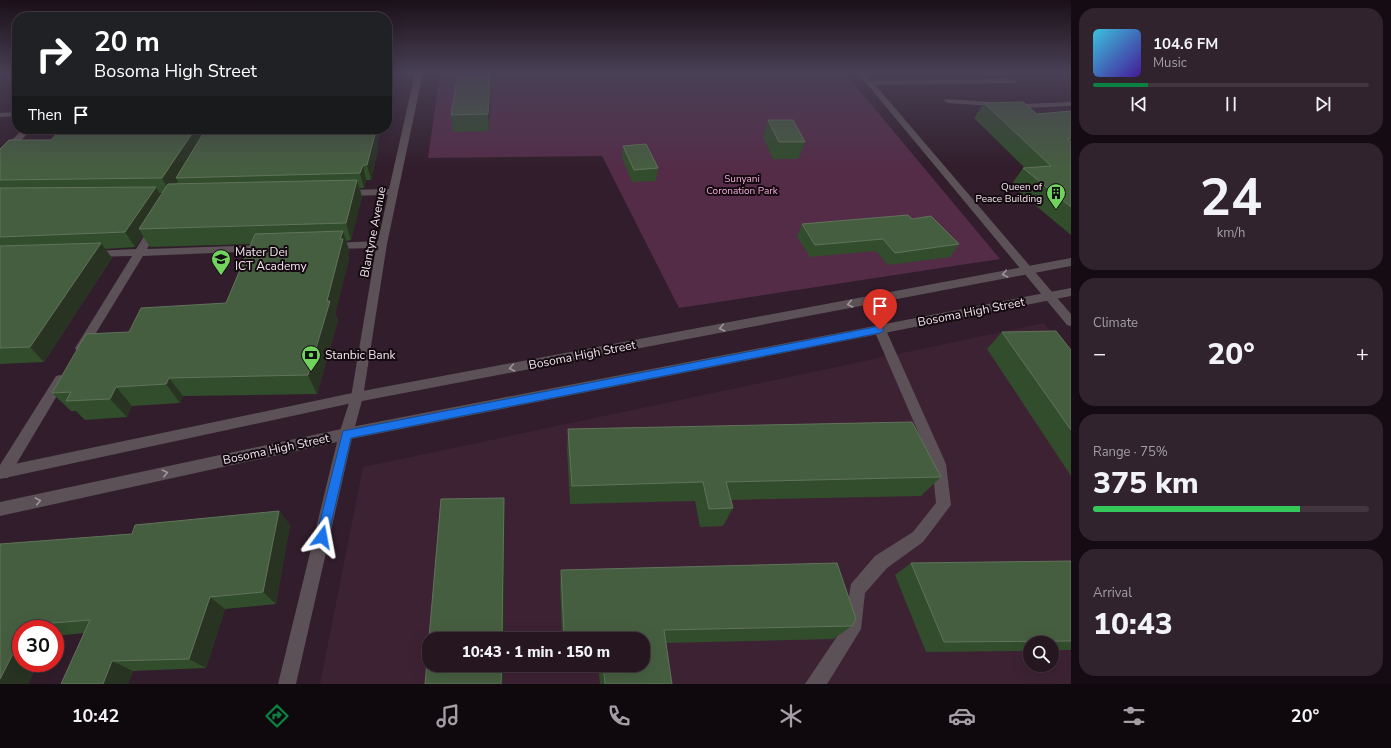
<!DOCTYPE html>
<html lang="en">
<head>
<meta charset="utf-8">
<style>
  :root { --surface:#251620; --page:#31232d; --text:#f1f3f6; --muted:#a39fa5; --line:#42353e; --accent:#0b8043 }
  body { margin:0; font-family:"Nunito Sans",sans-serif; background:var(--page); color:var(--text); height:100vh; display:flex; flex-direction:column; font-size:15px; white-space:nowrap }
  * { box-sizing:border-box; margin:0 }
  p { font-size:13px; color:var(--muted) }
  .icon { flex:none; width:22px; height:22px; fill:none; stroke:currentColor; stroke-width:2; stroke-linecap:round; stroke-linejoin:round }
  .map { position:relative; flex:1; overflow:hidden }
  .sheet { display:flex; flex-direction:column; gap:8px; padding:8px; background:#140c12; width:320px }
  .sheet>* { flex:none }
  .guide { position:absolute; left:12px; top:12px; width:380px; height:122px; border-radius:16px; box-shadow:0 4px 16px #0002,0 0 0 1px var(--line); background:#202124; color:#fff; overflow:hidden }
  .fabs { position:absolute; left:1023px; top:636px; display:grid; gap:8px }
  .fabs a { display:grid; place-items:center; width:36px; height:36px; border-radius:50%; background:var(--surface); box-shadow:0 4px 16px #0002,0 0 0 1px var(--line); font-size:20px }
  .speed { position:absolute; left:12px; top:620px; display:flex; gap:8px; font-size:20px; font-weight:700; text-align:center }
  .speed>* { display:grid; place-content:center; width:52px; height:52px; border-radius:50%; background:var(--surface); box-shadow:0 4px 16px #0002,0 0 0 1px var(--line); line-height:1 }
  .speed .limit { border:6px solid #d22; background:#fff; color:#111 }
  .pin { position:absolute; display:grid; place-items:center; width:34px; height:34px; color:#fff; margin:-41px -17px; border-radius:50% 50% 50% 0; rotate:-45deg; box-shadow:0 0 4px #0007 }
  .pin .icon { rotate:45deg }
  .me { position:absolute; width:44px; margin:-22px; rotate:13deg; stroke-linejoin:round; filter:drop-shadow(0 0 3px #0008) }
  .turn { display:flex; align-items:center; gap:14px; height:84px; padding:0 16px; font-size:18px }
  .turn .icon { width:52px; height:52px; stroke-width:2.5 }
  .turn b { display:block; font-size:28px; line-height:34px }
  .then { display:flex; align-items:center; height:38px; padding:0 16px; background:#0003; gap:8px; font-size:15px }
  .big { font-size:30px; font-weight:800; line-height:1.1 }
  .sheet .card { flex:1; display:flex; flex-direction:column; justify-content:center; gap:6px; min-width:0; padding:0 14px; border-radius:16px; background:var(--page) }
  .sheet .dial { align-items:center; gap:0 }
  .dial b { font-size:52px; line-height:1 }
  .song { display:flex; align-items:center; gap:12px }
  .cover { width:48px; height:48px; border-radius:6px; background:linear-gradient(135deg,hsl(190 70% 55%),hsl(260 70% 35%)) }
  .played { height:4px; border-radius:2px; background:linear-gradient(90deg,var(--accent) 20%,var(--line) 20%) }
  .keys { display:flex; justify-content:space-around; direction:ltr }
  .heat { display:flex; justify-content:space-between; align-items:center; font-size:22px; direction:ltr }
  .charge { height:6px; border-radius:3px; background:linear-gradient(90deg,#34c759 75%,var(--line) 0) }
  .trip { position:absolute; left:422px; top:632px; width:228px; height:40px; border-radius:16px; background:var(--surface); box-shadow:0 4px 16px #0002,0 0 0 1px var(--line); font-weight:800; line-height:40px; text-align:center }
  .dock { display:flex; height:64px; justify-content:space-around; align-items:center; background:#0f090d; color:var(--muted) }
  .dock .icon { width:28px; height:28px }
  .dock .selected { color:var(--accent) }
  .dock b { font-size:18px; color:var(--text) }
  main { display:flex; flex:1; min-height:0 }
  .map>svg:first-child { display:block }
  .built { fill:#3d2234; fill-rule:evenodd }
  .green { fill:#542c48 }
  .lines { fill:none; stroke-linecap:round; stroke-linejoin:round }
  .service { fill:#5b5157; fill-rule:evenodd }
  .minor { fill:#5b5157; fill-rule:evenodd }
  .tertiary { fill:#5b5157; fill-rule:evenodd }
  .wall { fill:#314d2b; fill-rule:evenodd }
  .shaded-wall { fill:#283322 }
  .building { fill:#465e40; stroke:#61735b }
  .oneway { stroke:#a0949b }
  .route { fill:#1a73e8; stroke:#114b97 }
  .labels { text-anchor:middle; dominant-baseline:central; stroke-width:4; stroke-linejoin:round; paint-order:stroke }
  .far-park-label { font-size:10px; fill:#f4acdc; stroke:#140a10 }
  .far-poi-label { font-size:10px; fill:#f4e5ee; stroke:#140a10; text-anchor:end }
  .street-label { font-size:12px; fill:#f4e5ee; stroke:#140a10 }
  .poi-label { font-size:12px; fill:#f4e5ee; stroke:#140a10; text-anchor:start }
</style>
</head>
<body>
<main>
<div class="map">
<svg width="1071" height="684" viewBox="0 0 1071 684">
  <rect width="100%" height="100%" fill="#311d2b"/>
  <path class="built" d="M1044,323L1071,357V684H320L363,467ZM429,639H643V665H429ZM1030,643H1052V665H1030Z"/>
  <polygon class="green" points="440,73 845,73 1000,259 679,308 602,156 428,158"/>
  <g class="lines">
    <g class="service">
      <polygon points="1012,79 1016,81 1015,83 869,85 865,83 869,81"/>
      <polygon points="945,99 1022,104 1071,102 1071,106 1022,108 948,103 944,101"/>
      <polygon points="880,326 884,327 886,330 946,464 951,505 923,542 887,568 865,593 861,629 829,681 827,684 805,684 844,626 851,584 875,556 913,532 936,503 932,464 874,330 876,327"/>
    </g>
    <g class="minor">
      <polygon points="415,73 423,73 387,244 363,397 353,434 296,684 278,684 339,434 351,397 376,248 331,249 326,246 331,243 378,241 388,195 345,196 340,193 345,190 389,189"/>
      <polygon points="858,73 865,73 1071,314 1071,326 1067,325"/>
      <polygon points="17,112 17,116 0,117 0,113"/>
      <polygon points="23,129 32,129 3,159 0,160 0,152"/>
      <polygon points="155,224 160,227 147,249 265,245 270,248 265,251 143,256 85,351 77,351 75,348 77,345 132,256 93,257 88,254 93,251 136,249 151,225"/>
      <polygon points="60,375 64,376 66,380 64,384 8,478 0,478 0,465 56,376"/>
    </g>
    <g class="tertiary">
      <polygon points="1071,258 1071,266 357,402 0,479 0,467 357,392"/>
      <polygon points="1071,288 1071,296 346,440 0,516 0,502 346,428"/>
    </g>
  </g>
  <g class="wall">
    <polygon points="387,73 398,73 391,103 387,103"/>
    <polygon points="492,73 489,131 453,132 451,115"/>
    <polygon points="984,103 1037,114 1071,111 1071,235 1011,185 1023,168 1025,168 974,118"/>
    <polygon points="768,120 805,142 798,159 773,159 763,137"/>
    <path d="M61,129H381L377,144L378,149L371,180H366L364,188H360L362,197L351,240L346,241L349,250L348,255L349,259L335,314L338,320L317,394L183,396L180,403L132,406L127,417L85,420L76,411H71L52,393L129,332L226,303L251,244L150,247L143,236L135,247L105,249L112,258L44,362L0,364V149L51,140ZM159,193H163L161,196Z"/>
    <polygon points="623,146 658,168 656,181 632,182 622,158"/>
    <polygon points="912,219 959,244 950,257 888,265 876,251 810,257 797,237 802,224"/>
    <polygon points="1002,332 1071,350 1071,476 987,349"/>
    <polygon points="568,429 941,477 921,496 731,500 733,508 723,526 700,527 695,501 570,504 567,449"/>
    <polygon points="279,511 290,525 276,604 225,609 206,668 133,671 128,684 61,684 84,633 55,636 55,629 21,629 21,663 38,663 28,684 0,684 0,544 132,534 135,525"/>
    <polygon points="1071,561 1071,650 1052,650 1052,643 1030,643 1030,651 926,652 895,575 911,563"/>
    <polygon points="561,570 852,626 833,639 666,643 672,684 600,684 598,665 643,665 643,639 562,639 560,585"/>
  </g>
  <g class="shaded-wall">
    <polygon points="392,73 398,73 391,103 388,89"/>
    <polygon points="490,73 492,73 489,131 488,114"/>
    <polygon points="195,129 211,129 176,178 178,181 170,193 162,178"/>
    <polygon points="374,129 381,129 377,144 378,149 371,180 367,165"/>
    <polygon points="363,165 366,180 364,188 360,173"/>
    <polygon points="357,180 362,197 351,240 346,223"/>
    <polygon points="156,187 164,202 139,229 143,236 135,247 125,232"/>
    <polygon points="343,231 349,250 348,255 349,259 335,314 338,320 317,394 308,375 327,301"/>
    <polygon points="101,243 112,258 44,362 30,347"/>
    <polygon points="169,378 183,396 180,403 166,384"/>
    <polygon points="116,387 132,406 127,417 110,399"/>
    <polygon points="504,498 505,512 504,639 502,639"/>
    <polygon points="279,511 290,525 276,604 263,592"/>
    <polygon points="210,597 225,609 206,668 189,659"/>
    <polygon points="28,625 36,629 26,629"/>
    <polygon points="21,638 21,663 38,663 28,684 0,684 0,679"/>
    <polygon points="112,661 133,671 128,684 103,684"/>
    <polygon points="502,665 503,665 503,684 501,684"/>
  </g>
  <g class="building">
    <polygon points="387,73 392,73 388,89 387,89"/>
    <polygon points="458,73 490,73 488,114 451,115"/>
    <polygon points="1023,102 1037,114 1071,111 1071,138 1067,139 1071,142 1071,207 1023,168 1051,166 984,103"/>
    <polygon points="768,120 793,120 805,142 779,142"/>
    <polygon points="61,129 195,129 162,178 0,180 0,149 9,140 51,140"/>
    <polygon points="206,129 374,129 372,134 375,134 367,165 363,165 360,173 176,178"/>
    <polygon points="646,144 658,168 634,170 623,146"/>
    <polygon points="357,180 346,223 139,229 168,184"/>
    <polygon points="156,187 125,232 0,237 0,188"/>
    <polygon points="908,215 912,219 931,216 959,244 895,253 883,239 815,245 802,224"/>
    <polygon points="343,231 340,239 343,239 327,301 330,301 308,375 169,378 166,384 116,387 110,399 66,401 71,392 52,393 86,334 129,332 141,308 226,303 255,234"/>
    <polygon points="101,243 30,347 0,348 0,246"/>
    <polygon points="1056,331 1071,350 1071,430 1002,332"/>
    <polygon points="912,422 941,477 726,482 733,508 709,509 703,482 572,486 568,429"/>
    <polygon points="504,498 502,639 429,639 429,665 502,665 501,684 425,684 441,499"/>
    <polygon points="279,511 263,592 210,597 189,659 112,661 103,684 61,684 90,620 28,625 26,629 21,629 21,638 0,679 0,544 132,534 135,525"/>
    <polygon points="1071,561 1071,641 944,642 911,563"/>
    <polygon points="837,563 856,619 852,626 664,630 672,684 605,684 603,665 643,665 643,639 601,639 600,632 564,632 561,570"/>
  </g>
  <defs><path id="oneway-chevron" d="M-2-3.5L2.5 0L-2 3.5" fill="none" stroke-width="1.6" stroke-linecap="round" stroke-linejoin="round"/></defs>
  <g class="oneway">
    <use href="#oneway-chevron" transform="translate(1005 274) rotate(169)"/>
    <use href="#oneway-chevron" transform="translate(850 304) rotate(169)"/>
    <use href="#oneway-chevron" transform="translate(722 328) rotate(169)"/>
    <use href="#oneway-chevron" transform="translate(512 368) rotate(169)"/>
    <use href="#oneway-chevron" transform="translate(165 473) rotate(-12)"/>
    <use href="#oneway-chevron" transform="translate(38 501) rotate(-12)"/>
  </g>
  <linearGradient id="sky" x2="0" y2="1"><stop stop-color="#1b1018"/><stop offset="0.43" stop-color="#484055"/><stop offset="1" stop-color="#484055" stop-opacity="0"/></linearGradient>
  <rect width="1071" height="169" fill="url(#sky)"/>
  <polygon class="route" points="880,326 884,330 880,333 351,438 328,537 326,541 322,543 318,541 316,537 343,431"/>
  <defs>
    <symbol id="building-pin" viewBox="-11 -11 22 30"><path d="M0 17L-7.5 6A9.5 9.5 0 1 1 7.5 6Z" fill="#72d25e" stroke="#140a10"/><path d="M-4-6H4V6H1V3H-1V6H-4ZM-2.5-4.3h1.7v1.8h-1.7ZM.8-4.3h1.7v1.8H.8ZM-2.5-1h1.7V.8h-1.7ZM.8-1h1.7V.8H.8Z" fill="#111"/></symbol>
    <symbol id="school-pin" viewBox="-11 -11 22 30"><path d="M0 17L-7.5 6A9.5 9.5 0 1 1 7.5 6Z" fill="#72d25e" stroke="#140a10"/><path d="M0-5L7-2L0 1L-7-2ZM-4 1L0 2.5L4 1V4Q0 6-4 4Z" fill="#111"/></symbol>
    <symbol id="bank-pin" viewBox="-11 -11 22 30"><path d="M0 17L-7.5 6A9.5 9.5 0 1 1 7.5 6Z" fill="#72d25e" stroke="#140a10"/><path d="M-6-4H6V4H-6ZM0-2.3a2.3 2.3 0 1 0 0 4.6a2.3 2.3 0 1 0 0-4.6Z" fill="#111"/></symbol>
  </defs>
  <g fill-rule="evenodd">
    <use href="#building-pin" x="1045" y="182" width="22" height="30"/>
    <use href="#school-pin" x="210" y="248" width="22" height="30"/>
    <use href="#bank-pin" x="300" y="344" width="22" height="30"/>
  </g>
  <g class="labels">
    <g class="far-park-label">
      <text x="742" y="179">Sunyani<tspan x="742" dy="12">Coronation Park</tspan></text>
    </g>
    <g class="far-poi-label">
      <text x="1042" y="187">Queen of<tspan x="1042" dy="12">Peace Building</tspan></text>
    </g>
    <g class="street-label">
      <text transform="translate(373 232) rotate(-79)">Blantyne Avenue</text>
      <text transform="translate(971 312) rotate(-11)">Bosoma High Street</text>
      <text transform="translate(582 355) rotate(-11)">Bosoma High Street</text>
      <text transform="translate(276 449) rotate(-12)">Bosoma High Street</text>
    </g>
    <g class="poi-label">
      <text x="235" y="252">Mater Dei<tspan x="235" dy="14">ICT Academy</tspan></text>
      <text x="325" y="355">Stanbic Bank</text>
    </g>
  </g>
</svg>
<div class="fabs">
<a><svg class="icon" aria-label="search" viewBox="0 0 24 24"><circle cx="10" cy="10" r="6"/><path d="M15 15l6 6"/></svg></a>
</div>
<div class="speed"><div class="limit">30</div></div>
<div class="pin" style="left:880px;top:330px;background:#d93025"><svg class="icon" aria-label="arrive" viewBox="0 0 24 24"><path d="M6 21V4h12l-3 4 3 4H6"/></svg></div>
<svg class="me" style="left:322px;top:537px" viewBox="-20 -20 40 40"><path d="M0-17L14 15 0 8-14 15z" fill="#1a73e8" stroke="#fff" stroke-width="4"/></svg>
<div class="trip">10:43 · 1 min · 150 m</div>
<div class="guide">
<div class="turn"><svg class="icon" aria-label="right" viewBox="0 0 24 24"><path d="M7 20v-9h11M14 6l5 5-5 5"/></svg><div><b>20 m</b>Bosoma High Street</div></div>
<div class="then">Then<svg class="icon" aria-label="arrive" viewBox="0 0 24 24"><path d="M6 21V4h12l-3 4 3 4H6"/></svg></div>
</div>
</div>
<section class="sheet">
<div class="card">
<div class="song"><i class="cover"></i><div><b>104.6 FM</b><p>Music</p></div></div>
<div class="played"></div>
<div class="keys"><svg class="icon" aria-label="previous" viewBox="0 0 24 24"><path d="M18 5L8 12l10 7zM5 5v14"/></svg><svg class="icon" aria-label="pause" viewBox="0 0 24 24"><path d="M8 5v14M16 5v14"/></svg><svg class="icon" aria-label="next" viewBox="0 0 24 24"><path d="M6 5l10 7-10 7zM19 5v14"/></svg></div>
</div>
<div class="card dial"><b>24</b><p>km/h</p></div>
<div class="card"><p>Climate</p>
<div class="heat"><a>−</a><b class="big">20°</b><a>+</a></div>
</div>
<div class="card"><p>Range · 75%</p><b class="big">375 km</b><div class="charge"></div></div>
<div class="card"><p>Arrival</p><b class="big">10:43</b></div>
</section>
</main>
<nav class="dock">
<b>10:42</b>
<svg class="icon selected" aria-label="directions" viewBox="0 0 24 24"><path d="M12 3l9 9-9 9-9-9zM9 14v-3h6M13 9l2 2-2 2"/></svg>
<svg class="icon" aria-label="music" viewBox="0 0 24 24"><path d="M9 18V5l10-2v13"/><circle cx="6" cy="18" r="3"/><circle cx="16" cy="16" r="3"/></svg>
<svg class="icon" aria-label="phone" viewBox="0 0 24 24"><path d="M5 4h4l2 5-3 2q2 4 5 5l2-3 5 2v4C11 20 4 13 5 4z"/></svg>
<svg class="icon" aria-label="climate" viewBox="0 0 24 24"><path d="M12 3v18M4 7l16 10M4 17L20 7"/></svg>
<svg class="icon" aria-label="car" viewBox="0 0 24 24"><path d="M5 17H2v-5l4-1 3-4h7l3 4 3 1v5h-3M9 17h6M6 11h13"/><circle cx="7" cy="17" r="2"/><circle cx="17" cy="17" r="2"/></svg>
<svg class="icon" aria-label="filters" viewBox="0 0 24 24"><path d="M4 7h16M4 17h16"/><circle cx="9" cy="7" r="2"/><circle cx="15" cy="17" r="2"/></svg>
<b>20°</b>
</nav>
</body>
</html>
